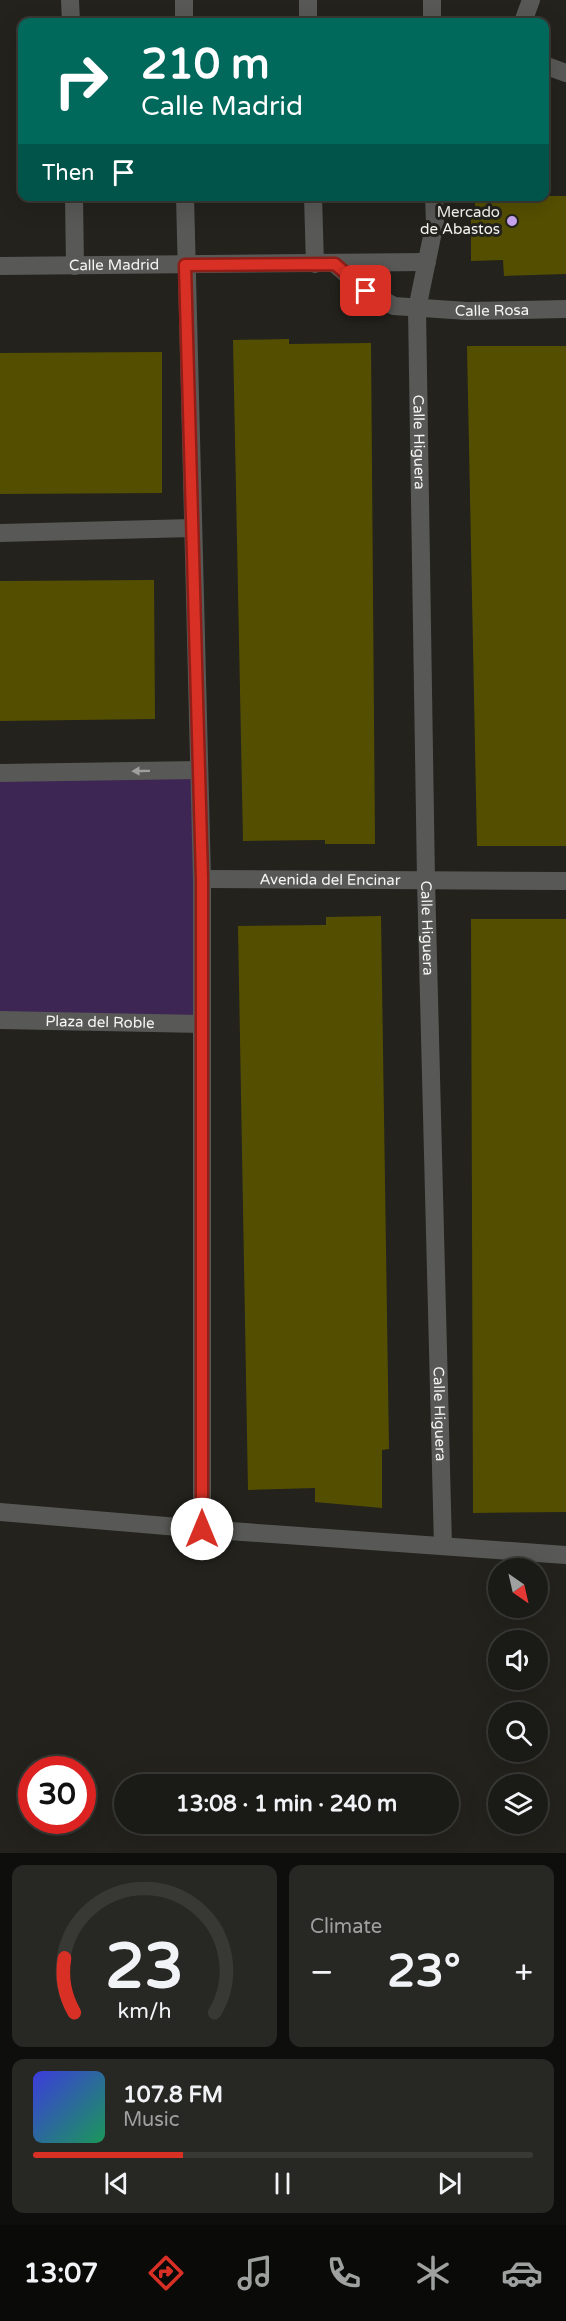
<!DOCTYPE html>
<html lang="en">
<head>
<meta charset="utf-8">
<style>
  :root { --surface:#1a1a16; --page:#272723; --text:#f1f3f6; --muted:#9fa1a1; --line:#383835; --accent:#d93025 }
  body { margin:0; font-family:"Varela Round",sans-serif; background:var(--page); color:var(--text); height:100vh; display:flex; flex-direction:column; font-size:22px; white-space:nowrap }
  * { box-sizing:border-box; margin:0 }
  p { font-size:20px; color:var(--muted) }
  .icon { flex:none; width:33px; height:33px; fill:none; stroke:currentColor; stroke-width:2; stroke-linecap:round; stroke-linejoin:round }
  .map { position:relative; height:1853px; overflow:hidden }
  .panel { display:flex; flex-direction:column; gap:12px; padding:12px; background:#0e0e0c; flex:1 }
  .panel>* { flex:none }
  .hud { position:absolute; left:18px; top:18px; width:531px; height:183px; border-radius:12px; box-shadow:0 6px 24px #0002,0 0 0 2px var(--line); background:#00695c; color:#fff; overflow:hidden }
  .needle { width:39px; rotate:146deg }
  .fabs { position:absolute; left:488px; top:1558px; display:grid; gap:12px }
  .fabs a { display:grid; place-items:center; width:60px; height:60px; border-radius:50%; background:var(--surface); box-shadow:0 6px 24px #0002,0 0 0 2px var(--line); font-size:30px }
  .speed { position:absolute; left:18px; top:1756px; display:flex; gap:12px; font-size:30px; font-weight:700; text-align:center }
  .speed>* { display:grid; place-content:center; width:78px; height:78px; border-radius:50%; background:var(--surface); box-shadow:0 6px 24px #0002,0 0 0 2px var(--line); line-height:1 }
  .speed .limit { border:9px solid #d22; background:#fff; color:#111 }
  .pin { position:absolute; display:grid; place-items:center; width:51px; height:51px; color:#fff; margin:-26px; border-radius:12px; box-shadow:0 3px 9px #0006 }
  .me { position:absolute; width:66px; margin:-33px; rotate:0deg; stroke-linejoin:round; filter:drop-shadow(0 0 4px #0008) }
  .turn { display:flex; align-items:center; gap:21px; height:126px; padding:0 24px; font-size:27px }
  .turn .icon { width:78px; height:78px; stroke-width:2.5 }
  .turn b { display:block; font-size:42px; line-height:51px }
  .then { display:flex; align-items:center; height:57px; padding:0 24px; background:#0003; gap:12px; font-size:22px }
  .big { font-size:45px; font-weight:700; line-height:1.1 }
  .panel .tile { flex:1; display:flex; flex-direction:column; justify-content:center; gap:9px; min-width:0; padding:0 21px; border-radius:12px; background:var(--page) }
  .panel .dial { align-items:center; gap:0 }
  .dial svg { height:156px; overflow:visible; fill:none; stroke:var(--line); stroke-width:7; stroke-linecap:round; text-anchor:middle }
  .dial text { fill:var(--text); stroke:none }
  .song { display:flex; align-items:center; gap:18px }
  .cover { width:72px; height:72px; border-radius:9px; background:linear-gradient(135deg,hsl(240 70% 55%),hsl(150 70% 35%)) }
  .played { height:6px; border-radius:3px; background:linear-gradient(90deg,var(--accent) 30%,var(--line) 30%) }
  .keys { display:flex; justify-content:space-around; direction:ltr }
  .heat { display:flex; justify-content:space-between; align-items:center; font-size:33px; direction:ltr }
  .panel .tiles { flex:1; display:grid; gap:12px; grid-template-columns:1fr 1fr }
  .tile:last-child { grid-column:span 2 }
  .trip { position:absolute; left:114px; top:1774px; width:345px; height:60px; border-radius:30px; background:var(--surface); box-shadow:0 6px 24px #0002,0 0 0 2px var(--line); font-weight:700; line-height:60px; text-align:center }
  .menu { display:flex; height:96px; justify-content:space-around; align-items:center; background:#0a0a09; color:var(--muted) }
  .menu .icon { width:42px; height:42px }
  .menu .selected { color:var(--accent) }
  .menu b { font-size:27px; color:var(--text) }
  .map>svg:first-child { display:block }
  .green { fill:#3d2653 }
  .building { fill:#544f00 }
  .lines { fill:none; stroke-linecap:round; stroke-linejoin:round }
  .service { stroke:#585856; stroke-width:18 }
  .minor { stroke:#585856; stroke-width:18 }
  .oneway { fill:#9f9f9c }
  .route-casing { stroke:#8d1f18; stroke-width:15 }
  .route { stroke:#d93025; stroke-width:10 }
  .poi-dot { fill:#c9a5ee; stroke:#23221d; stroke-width:2 }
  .labels { text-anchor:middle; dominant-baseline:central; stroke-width:6; stroke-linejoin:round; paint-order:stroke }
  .poi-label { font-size:15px; fill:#f5f5f1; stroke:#23221d; text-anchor:end }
  .street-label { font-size:15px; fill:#f5f5f1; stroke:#23221d }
</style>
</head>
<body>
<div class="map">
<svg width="566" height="1853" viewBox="0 0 566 1853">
  <rect width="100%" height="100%" fill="#23221d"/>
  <polygon class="green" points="199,770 202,1024 0,1020 0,773"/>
  <g class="building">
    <polygon points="475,196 566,196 566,274 504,276 503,260 471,261 471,212 475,212"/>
    <polygon points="289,339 289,344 371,343 375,844 325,844 325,840 243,841 233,340"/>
    <polygon points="467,346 566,346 566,846 477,846"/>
    <polygon points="162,352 162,493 0,494 0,353"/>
    <polygon points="154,580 155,719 0,721 0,581"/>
    <polygon points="381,916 389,1449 382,1450 382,1508 315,1502 315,1488 248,1490 238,926 326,925 326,917"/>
    <polygon points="471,919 566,919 566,1512 473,1513"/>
  </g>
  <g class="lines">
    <g class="service">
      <polyline points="70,0 71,22"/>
      <polyline points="308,0 308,22"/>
      <polyline points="74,196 75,266"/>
      <polyline points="313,196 315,264"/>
    </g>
    <g class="minor">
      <polyline points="184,0 184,22"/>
      <polyline points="432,0 432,22"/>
      <polyline points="523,22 531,0"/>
      <polyline points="544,65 566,73"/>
      <polyline points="185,196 202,879 202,1529"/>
      <path id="s1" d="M434,196L435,222L417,309L426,880L443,1546"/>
      <path id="s2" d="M335,264L366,291L394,306L467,311L566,309"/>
      <path id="s3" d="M0,266L427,262"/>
      <polyline points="0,533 192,528"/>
      <polyline points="0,773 199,770"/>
      <path id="s4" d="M202,879L566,881"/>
      <path id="s5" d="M0,1020L202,1024"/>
      <polyline points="0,1512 202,1529 566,1555"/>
    </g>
  </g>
  <defs><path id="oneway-solid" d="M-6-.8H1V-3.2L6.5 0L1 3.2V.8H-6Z" transform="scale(1.5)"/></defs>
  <use class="oneway" href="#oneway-solid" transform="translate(141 771) rotate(179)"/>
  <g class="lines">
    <defs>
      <polyline id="route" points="202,1529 202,879 185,265 335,264 366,291"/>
    </defs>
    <use href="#route" class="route-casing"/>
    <use href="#route" class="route"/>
  </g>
  <circle class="poi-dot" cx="512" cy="221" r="6"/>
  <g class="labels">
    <g class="poi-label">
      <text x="500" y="212">Mercado<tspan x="500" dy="17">de Abastos</tspan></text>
    </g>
    <g class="street-label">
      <text stroke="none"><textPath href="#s3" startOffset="114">Calle Madrid</textPath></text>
      <text stroke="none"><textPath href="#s2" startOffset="171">Calle Rosa</textPath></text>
      <text stroke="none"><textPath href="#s1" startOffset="248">Calle Higuera</textPath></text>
      <text stroke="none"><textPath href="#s4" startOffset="128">Avenida del Encinar</textPath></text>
      <text stroke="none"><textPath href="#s1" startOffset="734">Calle Higuera</textPath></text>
      <text stroke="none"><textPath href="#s5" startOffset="100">Plaza del Roble</textPath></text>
      <text stroke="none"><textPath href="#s1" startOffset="1220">Calle Higuera</textPath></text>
    </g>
  </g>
</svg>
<div class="fabs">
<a><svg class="needle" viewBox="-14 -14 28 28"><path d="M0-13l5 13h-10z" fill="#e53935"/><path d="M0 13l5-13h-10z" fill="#9fa1a1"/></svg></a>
<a><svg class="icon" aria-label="sound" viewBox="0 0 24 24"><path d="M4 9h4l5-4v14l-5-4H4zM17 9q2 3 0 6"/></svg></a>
<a><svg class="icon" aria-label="search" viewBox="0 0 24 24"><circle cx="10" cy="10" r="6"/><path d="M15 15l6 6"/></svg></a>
<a><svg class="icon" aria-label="layers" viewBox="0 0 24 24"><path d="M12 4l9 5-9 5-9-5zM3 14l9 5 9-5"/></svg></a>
</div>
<div class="speed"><div class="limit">30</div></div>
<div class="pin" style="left:366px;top:291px;background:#d93025"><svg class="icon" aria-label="arrive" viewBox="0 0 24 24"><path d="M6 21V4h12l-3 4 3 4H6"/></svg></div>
<svg class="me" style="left:202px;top:1529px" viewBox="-20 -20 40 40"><circle r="19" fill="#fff"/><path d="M0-13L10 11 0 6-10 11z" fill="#d93025"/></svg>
<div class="trip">13:08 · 1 min · 240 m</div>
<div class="hud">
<div class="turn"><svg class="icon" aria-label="right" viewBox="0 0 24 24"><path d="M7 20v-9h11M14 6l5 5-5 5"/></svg><div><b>210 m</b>Calle Madrid</div></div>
<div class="then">Then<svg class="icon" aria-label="arrive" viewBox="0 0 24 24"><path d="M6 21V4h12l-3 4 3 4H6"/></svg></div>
</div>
</div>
<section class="panel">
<div class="tiles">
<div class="tile dial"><svg viewBox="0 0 100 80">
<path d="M14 69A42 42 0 1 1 86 69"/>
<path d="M14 69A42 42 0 0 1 9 41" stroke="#d93025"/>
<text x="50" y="56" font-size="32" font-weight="700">23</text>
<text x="50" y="72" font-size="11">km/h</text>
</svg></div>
<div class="tile"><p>Climate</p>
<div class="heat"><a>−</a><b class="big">23°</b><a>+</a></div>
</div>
<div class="tile">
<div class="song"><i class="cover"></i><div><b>107.8 FM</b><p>Music</p></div></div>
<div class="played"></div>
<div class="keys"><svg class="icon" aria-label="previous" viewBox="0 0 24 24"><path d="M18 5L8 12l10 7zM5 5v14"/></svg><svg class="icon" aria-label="pause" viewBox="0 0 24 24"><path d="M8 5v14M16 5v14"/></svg><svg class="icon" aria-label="next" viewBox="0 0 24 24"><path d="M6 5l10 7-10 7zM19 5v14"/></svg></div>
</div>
</div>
</section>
<nav class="menu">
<b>13:07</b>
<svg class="icon selected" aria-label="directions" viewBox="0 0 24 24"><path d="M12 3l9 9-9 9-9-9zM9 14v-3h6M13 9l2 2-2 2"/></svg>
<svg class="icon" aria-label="music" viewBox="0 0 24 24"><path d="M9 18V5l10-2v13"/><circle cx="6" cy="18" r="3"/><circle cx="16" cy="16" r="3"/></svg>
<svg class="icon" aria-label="phone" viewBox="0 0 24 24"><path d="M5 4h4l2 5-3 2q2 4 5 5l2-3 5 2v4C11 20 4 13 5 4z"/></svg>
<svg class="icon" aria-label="climate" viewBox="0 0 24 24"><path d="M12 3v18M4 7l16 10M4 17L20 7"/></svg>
<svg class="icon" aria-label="car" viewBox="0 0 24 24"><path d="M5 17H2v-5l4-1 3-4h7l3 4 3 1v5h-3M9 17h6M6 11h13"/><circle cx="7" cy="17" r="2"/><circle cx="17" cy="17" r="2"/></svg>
</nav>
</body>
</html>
